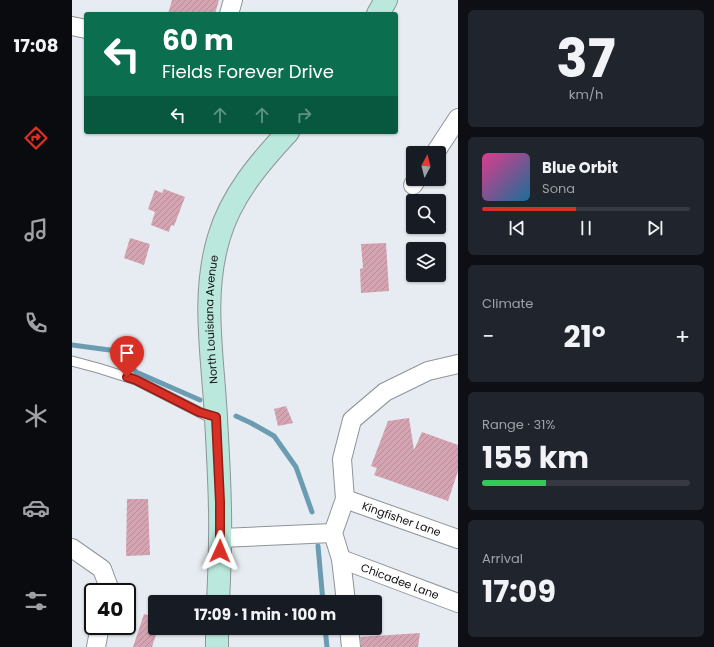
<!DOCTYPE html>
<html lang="en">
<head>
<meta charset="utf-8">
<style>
  :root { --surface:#171b24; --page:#20242c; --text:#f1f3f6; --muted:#9ea1a6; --line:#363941; --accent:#d93025 }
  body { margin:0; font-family:Poppins,sans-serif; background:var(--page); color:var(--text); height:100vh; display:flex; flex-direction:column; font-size:15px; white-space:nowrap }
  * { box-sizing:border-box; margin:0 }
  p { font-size:13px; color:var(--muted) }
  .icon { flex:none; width:22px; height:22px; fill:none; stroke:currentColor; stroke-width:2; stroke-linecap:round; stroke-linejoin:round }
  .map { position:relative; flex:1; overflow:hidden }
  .sheet { display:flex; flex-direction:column; gap:10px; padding:10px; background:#0d0f14; width:256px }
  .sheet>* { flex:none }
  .banner { position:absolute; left:12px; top:12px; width:314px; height:122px; border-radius:4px; box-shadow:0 1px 3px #0004; background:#0b6e4f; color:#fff; overflow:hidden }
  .needle { width:26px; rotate:7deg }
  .buttons { position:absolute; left:334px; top:146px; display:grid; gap:8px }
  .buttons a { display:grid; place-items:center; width:40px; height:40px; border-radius:4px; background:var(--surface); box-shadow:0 1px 3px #0004; font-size:20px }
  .speed { position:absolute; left:12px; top:583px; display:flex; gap:8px; font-size:20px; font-weight:700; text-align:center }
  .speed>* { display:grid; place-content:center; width:52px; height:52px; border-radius:50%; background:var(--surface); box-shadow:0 1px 3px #0004; line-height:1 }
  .speed .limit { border:2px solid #111; border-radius:6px; background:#fff; color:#111 }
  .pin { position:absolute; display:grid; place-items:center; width:34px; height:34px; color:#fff; margin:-41px -17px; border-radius:50% 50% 50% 0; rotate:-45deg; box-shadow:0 0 4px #0007 }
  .pin .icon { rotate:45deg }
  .me { position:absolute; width:44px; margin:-22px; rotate:1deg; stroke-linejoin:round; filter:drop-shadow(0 0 3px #0008) }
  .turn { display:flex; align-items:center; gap:14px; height:84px; padding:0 12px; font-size:18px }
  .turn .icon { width:52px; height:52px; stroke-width:2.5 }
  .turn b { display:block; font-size:28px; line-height:34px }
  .lanes { display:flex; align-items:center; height:38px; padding:0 12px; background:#0003; justify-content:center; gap:20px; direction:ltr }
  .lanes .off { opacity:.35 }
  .big { font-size:30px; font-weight:700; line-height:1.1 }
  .sheet .widget { flex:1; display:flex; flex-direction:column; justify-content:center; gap:6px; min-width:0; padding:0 14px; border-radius:6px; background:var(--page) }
  .sheet .dial { align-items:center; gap:0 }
  .dial b { font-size:52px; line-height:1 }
  .song { display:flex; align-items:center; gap:12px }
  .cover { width:48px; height:48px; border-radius:6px; background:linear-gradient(135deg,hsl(330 70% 55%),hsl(200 70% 35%)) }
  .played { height:4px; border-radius:2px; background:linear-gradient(90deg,var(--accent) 45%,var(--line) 45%) }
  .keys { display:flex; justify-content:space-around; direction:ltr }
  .heat { display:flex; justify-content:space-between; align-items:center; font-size:22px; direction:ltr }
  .charge { height:6px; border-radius:3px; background:linear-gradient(90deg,#34c759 31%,var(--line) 0) }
  .trip { position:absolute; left:76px; top:595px; width:234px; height:40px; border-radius:4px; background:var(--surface); box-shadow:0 1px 3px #0004; font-weight:700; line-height:40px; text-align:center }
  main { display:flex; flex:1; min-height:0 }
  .dock { display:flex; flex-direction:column; width:72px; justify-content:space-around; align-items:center; background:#090b0e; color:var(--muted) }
  .dock .icon { width:28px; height:28px }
  .dock .current { color:var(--accent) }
  .dock b { font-size:18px; color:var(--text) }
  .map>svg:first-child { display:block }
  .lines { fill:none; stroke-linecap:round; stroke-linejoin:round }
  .stream { stroke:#6b9cb1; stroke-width:5 }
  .building { fill:url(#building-hatch) }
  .lane-casing { stroke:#8f9499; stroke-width:11 }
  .street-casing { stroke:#8f9499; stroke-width:20 }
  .secondary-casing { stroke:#8f9499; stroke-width:24 }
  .lane { stroke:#fff; stroke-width:9 }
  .street { stroke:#fff; stroke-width:18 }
  .secondary { stroke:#bbe8dc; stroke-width:22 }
  .route-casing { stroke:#8d1f18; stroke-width:10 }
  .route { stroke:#d93025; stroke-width:7 }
  .labels { text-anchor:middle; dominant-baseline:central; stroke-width:3.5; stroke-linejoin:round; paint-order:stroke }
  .street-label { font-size:11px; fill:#0f1113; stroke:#e6ecf1 }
</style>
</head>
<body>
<main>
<nav class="dock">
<b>17:08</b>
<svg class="icon current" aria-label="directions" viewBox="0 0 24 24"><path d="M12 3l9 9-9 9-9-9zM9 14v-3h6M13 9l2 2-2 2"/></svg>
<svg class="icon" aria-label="music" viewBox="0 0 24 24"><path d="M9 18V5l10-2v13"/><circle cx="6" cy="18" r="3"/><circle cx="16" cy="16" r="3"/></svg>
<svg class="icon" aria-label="phone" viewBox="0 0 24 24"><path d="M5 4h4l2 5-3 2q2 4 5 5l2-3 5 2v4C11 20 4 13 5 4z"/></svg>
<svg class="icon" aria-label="climate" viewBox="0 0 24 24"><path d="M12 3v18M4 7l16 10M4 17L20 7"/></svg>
<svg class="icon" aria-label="car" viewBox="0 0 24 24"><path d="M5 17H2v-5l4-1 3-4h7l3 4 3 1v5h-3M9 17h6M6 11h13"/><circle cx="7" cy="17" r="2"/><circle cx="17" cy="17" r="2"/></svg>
<svg class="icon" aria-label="filters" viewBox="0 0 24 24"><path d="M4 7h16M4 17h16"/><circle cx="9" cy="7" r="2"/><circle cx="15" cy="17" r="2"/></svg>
</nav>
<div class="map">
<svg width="386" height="647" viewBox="0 0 386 647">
  <defs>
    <pattern id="building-hatch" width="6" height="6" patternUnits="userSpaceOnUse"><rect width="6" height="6" fill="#d5a4b2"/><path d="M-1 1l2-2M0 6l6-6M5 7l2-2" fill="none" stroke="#b68c98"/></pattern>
  </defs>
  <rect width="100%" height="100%" fill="#e6ecf1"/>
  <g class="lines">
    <g class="stream">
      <polyline points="0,345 45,351 64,372 128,400"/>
      <polyline points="164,416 179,423 202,436 224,467 240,512"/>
      <polyline points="246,546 251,602"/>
      <polyline points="253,628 255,647"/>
    </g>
  </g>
  <g class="building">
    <polygon points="100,0 147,0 143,14 96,14"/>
    <polygon points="92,189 113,197 102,226 99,225 97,232 79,225 83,212 76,209 83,190 90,193"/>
    <polygon points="58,238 78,244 72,265 52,258"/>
    <polygon points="314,243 317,291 289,293 288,269 291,268 289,244"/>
    <polygon points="214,406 221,423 206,426 202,409"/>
    <polygon points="337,418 342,450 350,432 386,445 386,471 376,501 302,475 305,468 299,466 316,421"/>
    <polygon points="55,499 76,499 78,555 54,556"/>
    <polygon points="72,614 83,617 83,628 86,628 80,647 61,647"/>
    <polygon points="348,633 346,647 289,647 288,637"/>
  </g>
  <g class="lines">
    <defs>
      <polyline id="lane" points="0,361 26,368 64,380 127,412 133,415 144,417"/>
      <g id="street">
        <polyline points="157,14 161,0"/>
        <polyline points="0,26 14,29"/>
        <polyline points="363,153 386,118"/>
        <polyline points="341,185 345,179"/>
        <path id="s1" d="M273,499L386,539"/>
        <polyline points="149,538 261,533"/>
        <polyline points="0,548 30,569 36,585 35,592"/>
        <path id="s2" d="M269,559L386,603"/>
        <polyline points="274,602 269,559 261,533 273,499 270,459 280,420 313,392 356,371 386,364"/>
        <polyline points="277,628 279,647"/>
        <polyline points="24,647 28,626"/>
      </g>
      <g id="secondary">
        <polyline points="306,14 314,0"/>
        <path id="s3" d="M146,602C147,581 148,560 148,538C149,498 146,458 144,418C141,357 129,296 147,237C159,196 187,163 216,132"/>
        <polyline points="145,647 145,628"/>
      </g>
    </defs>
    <use href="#lane" class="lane-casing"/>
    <use href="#street" class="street-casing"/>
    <use href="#secondary" class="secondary-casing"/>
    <use href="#lane" class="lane"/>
    <use href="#street" class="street"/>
    <use href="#secondary" class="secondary"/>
  </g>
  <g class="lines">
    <defs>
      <polyline id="route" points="55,377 64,380 127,412 144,417 148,502 148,551"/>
    </defs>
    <use href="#route" class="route-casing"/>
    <use href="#route" class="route"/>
  </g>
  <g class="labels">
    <g class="street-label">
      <text stroke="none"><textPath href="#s3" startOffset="283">North Louisiana Avenue</textPath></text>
      <text stroke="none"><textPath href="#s1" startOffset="60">Kingfisher Lane</textPath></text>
      <text stroke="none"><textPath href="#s2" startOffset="63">Chicadee Lane</textPath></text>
    </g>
  </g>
</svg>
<div class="buttons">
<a><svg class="needle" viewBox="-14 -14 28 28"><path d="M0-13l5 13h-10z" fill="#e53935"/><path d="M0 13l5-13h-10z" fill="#9ea1a6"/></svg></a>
<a><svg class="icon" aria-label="search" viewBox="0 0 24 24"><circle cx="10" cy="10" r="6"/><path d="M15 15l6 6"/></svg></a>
<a><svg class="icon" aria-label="layers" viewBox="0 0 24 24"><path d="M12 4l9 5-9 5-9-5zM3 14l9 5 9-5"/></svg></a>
</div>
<div class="speed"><div class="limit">40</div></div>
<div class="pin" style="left:55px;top:377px;background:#d93025"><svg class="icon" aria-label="arrive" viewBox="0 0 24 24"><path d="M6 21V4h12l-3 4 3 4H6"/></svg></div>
<svg class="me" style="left:148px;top:551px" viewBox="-20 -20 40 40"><path d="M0-17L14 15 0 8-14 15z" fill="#d93025" stroke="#fff" stroke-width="4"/></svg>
<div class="trip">17:09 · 1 min · 100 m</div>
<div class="banner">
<div class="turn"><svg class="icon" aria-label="left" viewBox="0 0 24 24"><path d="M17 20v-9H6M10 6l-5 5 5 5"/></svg><div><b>60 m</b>Fields Forever Drive</div></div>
<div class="lanes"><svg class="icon" aria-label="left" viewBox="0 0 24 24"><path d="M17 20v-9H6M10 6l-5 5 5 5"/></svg><svg class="icon off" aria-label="ahead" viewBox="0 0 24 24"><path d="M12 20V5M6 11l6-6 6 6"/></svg><svg class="icon off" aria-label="ahead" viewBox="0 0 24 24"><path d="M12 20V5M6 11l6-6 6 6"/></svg><svg class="icon off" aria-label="right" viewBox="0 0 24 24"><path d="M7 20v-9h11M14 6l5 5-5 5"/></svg></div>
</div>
</div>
<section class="sheet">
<div class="widget dial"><b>37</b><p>km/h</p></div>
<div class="widget">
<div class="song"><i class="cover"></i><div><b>Blue Orbit</b><p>Sona</p></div></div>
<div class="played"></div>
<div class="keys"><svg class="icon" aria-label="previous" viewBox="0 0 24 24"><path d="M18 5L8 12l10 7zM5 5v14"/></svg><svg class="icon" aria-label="pause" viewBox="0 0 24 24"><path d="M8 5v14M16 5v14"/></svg><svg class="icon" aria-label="next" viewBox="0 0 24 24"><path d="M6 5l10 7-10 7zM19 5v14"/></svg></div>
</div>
<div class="widget"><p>Climate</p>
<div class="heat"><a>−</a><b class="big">21°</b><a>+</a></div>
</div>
<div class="widget"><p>Range · 31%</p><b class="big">155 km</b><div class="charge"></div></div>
<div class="widget"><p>Arrival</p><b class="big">17:09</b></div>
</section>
</main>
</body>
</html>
